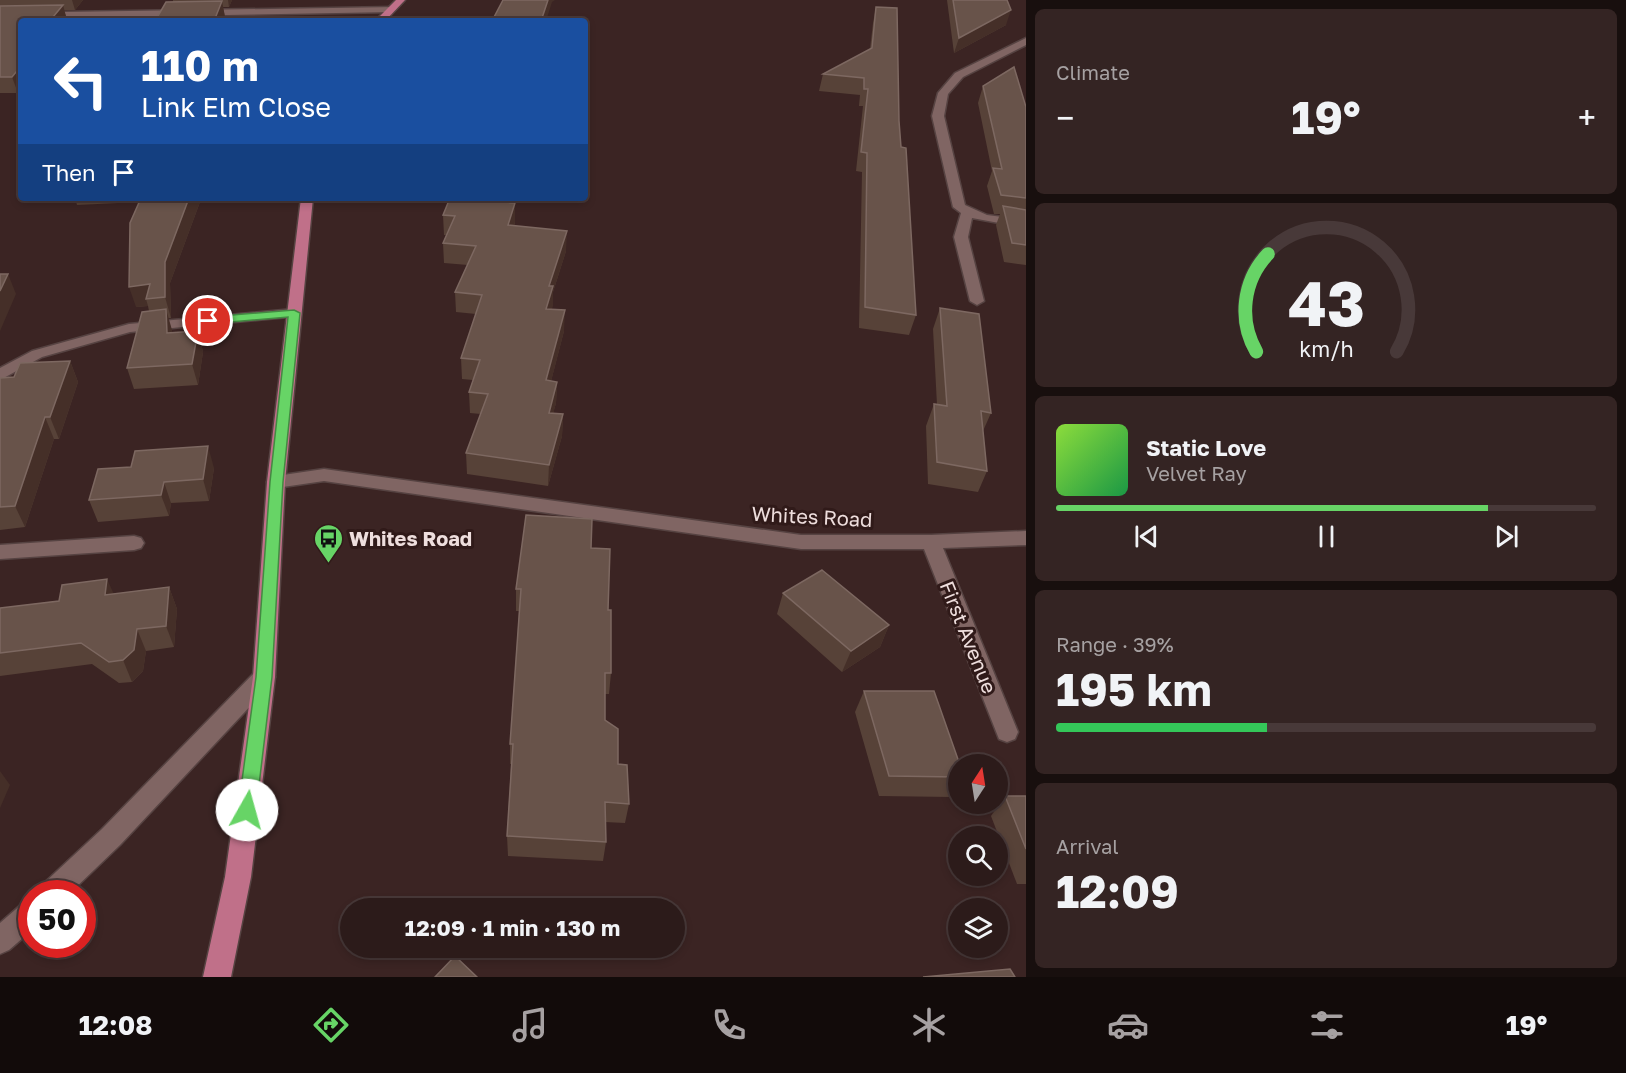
<!DOCTYPE html>
<html lang="en">
<head>
<meta charset="utf-8">
<style>
  :root { --surface:#2c1b1a; --page:#342423; --text:#f1f3f6; --muted:#a6a1a2; --line:#483939; --accent:#67d466 }
  body { margin:0; font-family:"Golos Text",sans-serif; background:var(--page); color:var(--text); height:100vh; display:flex; flex-direction:column; font-size:22px; white-space:nowrap }
  * { box-sizing:border-box; margin:0 }
  p { font-size:20px; color:var(--muted) }
  .icon { flex:none; width:33px; height:33px; fill:none; stroke:currentColor; stroke-width:2; stroke-linecap:round; stroke-linejoin:round }
  .map { position:relative; flex:1; overflow:hidden }
  .sheet { display:flex; flex-direction:column; gap:9px; padding:9px; background:#180f0e; width:600px }
  .sheet>* { flex:none }
  .guide { position:absolute; left:18px; top:18px; width:570px; height:183px; border-radius:6px; box-shadow:0 3px 9px #0003,0 0 0 2px var(--line); background:#1a4fa0; color:#fff; overflow:hidden }
  .needle { width:39px; rotate:12deg }
  .buttons { position:absolute; left:948px; top:754px; display:grid; gap:12px }
  .buttons a { display:grid; place-items:center; width:60px; height:60px; border-radius:50%; background:var(--surface); box-shadow:0 3px 9px #0003,0 0 0 2px var(--line); font-size:30px }
  .speed { position:absolute; left:18px; top:880px; display:flex; gap:12px; font-size:30px; font-weight:700; text-align:center }
  .speed>* { display:grid; place-content:center; width:78px; height:78px; border-radius:50%; background:var(--surface); box-shadow:0 3px 9px #0003,0 0 0 2px var(--line); line-height:1 }
  .speed .limit { border:9px solid #d22; background:#fff; color:#111 }
  .pin { position:absolute; display:grid; place-items:center; width:51px; height:51px; color:#fff; margin:-26px; border:3px solid #fff; border-radius:50%; box-shadow:0 2px 6px #0007 }
  .me { position:absolute; width:66px; margin:-33px; rotate:7deg; stroke-linejoin:round; filter:drop-shadow(0 0 4px #0008) }
  .turn { display:flex; align-items:center; gap:21px; height:126px; padding:0 24px; font-size:27px }
  .turn .icon { width:78px; height:78px; stroke-width:2.5 }
  .turn b { display:block; font-size:42px; line-height:51px }
  .then { display:flex; align-items:center; height:57px; padding:0 24px; background:#0003; gap:12px; font-size:22px }
  .big { font-size:45px; font-weight:700; line-height:1.1 }
  .sheet .card { flex:1; display:flex; flex-direction:column; justify-content:center; gap:9px; min-width:0; padding:0 21px; border-radius:9px; background:var(--page) }
  .sheet .dial { align-items:center; gap:0 }
  .dial svg { height:156px; overflow:visible; fill:none; stroke:var(--line); stroke-width:7; stroke-linecap:round; text-anchor:middle }
  .dial text { fill:var(--text); stroke:none }
  .song { display:flex; align-items:center; gap:18px }
  .cover { width:72px; height:72px; border-radius:9px; background:linear-gradient(135deg,hsl(90 70% 55%),hsl(140 70% 35%)) }
  .played { height:6px; border-radius:3px; background:linear-gradient(90deg,var(--accent) 80%,var(--line) 80%) }
  .keys { display:flex; justify-content:space-around; direction:ltr }
  .heat { display:flex; justify-content:space-between; align-items:center; font-size:33px; direction:ltr }
  .charge { height:9px; border-radius:4px; background:linear-gradient(90deg,#34c759 39%,var(--line) 0) }
  .trip { position:absolute; left:340px; top:898px; width:345px; height:60px; border-radius:30px; background:var(--surface); box-shadow:0 3px 9px #0003,0 0 0 2px var(--line); font-weight:700; line-height:60px; text-align:center }
  .tab-bar { display:flex; height:96px; justify-content:space-around; align-items:center; background:#120b0a; color:var(--muted) }
  .tab-bar .icon { width:42px; height:42px }
  .tab-bar .on { color:var(--accent) }
  .tab-bar b { font-size:27px; color:var(--text) }
  main { display:flex; flex:1; min-height:0 }
  .map>svg:first-child { display:block }
  .lines { fill:none; stroke-linecap:round; stroke-linejoin:round }
  .minor-casing { stroke:#564342; stroke-width:3 }
  .major-casing { stroke:#564342; stroke-width:3 }
  .minor { fill:#806563; fill-rule:evenodd }
  .major { fill:#c07089; fill-rule:evenodd }
  .wall { fill:#574238 }
  .shaded-wall { fill:#452f28 }
  .building { fill:#68534a; stroke:#7d6861; stroke-width:1.5 }
  .route { fill:#67d466; stroke:#438a42; stroke-width:1.5 }
  .labels { text-anchor:middle; dominant-baseline:central; stroke-width:6; stroke-linejoin:round; paint-order:stroke }
  .street-label { font-size:20px; fill:#eededd; stroke:#301a19 }
  .poi-label { font-size:20px; font-weight:bold; fill:#eededd; stroke:#301a19; text-anchor:start }
</style>
</head>
<body>
<main>
<div class="map">
<svg width="1026" height="977" viewBox="0 0 1026 977">
  <rect width="100%" height="100%" fill="#3b2423"/>
  <g class="lines">
    <defs>
      <g id="minor">
        <polygon points="395,7 396,9 392,12 0,19 0,13"/>
        <polygon points="1026,38 1026,45 963,77 948,94 944,116 965,205 987,215 1026,220 1026,228 972,218 968,237 984,301 977,305 970,301 954,237 961,213 953,207 932,116 938,93 955,73"/>
        <polygon points="294,309 299,310 301,313 299,316 130,332 42,357 0,380 0,368 32,351 129,324"/>
        <polygon points="324,469 801,535 931,535 1026,531 1026,545 943,548 1018,732 1015,739 1007,742 999,739 924,549 801,549 324,481 276,488 270,486 267,482 270,478 276,476"/>
        <polygon points="134,536 141,538 144,543 141,548 134,550 0,559 0,545"/>
        <polygon points="264,668 272,671 275,677 272,683 120,845 69,894 38,894 42,885 102,829 256,671"/>
        <polygon points="32,899 32,930 9,950 0,954 0,923 23,903"/>
      </g>
      <g id="major">
        <polygon points="396,0 405,0 385,21 375,21"/>
        <polygon points="301,198 313,198 285,482 275,677 251,877 231,977 203,977 225,877 253,677 267,482"/>
      </g>
    </defs>
    <use href="#minor" class="minor-casing"/>
    <use href="#major" class="major-casing"/>
    <use href="#minor" class="minor"/>
    <use href="#major" class="major"/>
  </g>
  <g class="wall">
    <polygon points="0,0 83,0 75,10 64,10 67,20 21,21 18,93 0,93"/>
    <polygon points="173,0 232,0 229,7 223,7 225,17 173,2"/>
    <polygon points="947,0 1007,0 1006,25 954,53"/>
    <polygon points="876,7 899,121 916,315 909,335 859,328 862,172 856,171 863,106 859,106 860,95 819,91 823,74 870,49 873,23"/>
    <polygon points="983,86 1026,107 1026,265 1004,262 996,225 1000,214 994,214 987,186 992,171 978,103"/>
    <polygon points="75,198 199,198 200,202 170,283 171,318 168,318 172,332 198,331 203,352 198,385 134,389 127,368 149,311 148,306 136,307 139,202 77,205"/>
    <polygon points="442,198 499,198 497,202 515,222 514,226 566,251 553,292 552,309 564,331 551,381 557,382 556,403 553,413 563,414 562,436 548,486 467,474 466,453 481,414 470,413 469,392 473,380 462,379 461,358 476,314 456,312 455,292 468,265 444,263 443,243 446,235 444,235 443,215 450,199"/>
    <polygon points="940,308 991,413 983,431 987,471 978,492 928,484 926,426 934,404 937,405 933,329"/>
    <polygon points="70,361 78,382 59,439 54,439 25,527 0,530 0,378 14,377"/>
    <polygon points="214,468 209,501 171,503 169,516 98,522 89,500"/>
    <polygon points="591,548 608,610 611,673 609,694 605,694 605,720 629,804 625,823 605,822 606,842 603,861 508,856 507,836 511,764 510,764 510,744 519,611 516,611 516,589"/>
    <polygon points="169,587 177,609 174,647 146,651 143,671 132,682 119,683 92,664 0,676 0,608"/>
    <polygon points="783,593 889,625 880,647 842,672 777,614"/>
    <polygon points="864,691 958,765 958,787 952,797 879,796 855,712"/>
    <polygon points="1005,796 1026,796 1026,884 1017,884 991,816"/>
  </g>
  <g class="shaded-wall">
    <polygon points="72,0 83,0 75,10"/>
    <polygon points="228,0 232,0 229,7"/>
    <polygon points="548,0 555,0 552,2 546,21 541,21"/>
    <polygon points="222,1 225,17 223,21 214,21"/>
    <polygon points="63,5 67,20 66,21 54,21 53,17"/>
    <polygon points="1011,10 1006,25 954,53 959,38"/>
    <polygon points="21,66 21,89 18,93 12,77"/>
    <polygon points="189,198 199,198 200,202 170,283 171,318 165,297 165,262"/>
    <polygon points="491,198 499,198 490,220 489,201"/>
    <polygon points="515,203 515,222 508,245 508,225"/>
    <polygon points="567,231 566,251 553,292 553,306 545,329 546,309 549,286"/>
    <polygon points="8,274 16,294 0,331 0,291"/>
    <polygon points="150,284 146,299 148,306 136,307 129,287"/>
    <polygon points="166,309 172,330 173,354 167,333"/>
    <polygon points="565,310 564,331 546,401 546,380"/>
    <polygon points="198,331 203,352 198,385 192,364"/>
    <polygon points="70,361 78,382 59,439 50,417"/>
    <polygon points="557,382 556,403 548,434 549,413"/>
    <polygon points="563,414 562,436 548,486 549,465"/>
    <polygon points="45,417 54,439 25,527 15,506"/>
    <polygon points="208,446 214,468 209,501 203,479"/>
    <polygon points="164,482 171,503 169,516 161,495"/>
    <polygon points="107,579 117,601 105,595"/>
    <polygon points="169,587 177,609 174,647 166,626"/>
    <polygon points="889,625 880,647 842,672 851,651"/>
    <polygon points="137,629 146,651 143,671 132,682 123,660"/>
    <polygon points="0,771 10,785 0,808"/>
  </g>
  <g class="building">
    <polygon points="503,0 548,0 541,21 492,21"/>
    <polygon points="953,0 1007,0 1011,10 959,38"/>
    <polygon points="222,1 214,21 155,21 166,2"/>
    <polygon points="63,5 53,17 60,17 57,21 21,21 21,66 12,77 0,77 0,6"/>
    <polygon points="876,7 897,8 899,121 901,147 906,148 916,315 865,307 867,153 861,152 868,89 864,89 864,78 823,74 872,48"/>
    <polygon points="1014,67 1026,107 1026,198 1001,195 993,168 1002,169 983,86"/>
    <polygon points="141,198 189,198 165,262 165,297 146,299 150,284 129,287 130,223"/>
    <polygon points="450,198 491,198 489,201 515,203 508,225 567,231 549,286 553,286 546,309 565,310 546,380 557,382 549,413 563,414 549,465 466,453 488,394 469,392 480,360 461,358 482,295 455,292 476,246 443,243 455,216 443,215"/>
    <polygon points="1003,206 1026,210 1026,245 1012,243"/>
    <polygon points="0,274 8,274 0,291"/>
    <polygon points="940,308 979,314 991,413 981,411 987,471 937,462 934,404 947,406"/>
    <polygon points="166,309 167,333 198,331 192,364 127,368 142,312"/>
    <polygon points="70,361 50,417 45,417 15,506 0,507 0,378 14,377 20,363"/>
    <polygon points="208,446 203,479 164,482 161,495 89,500 98,469 131,467 135,451"/>
    <polygon points="526,515 592,519 591,548 610,549 608,610 611,610 611,673 605,673 605,720 618,729 618,764 627,765 629,804 605,802 606,842 507,836 513,744 510,744 521,589 516,589"/>
    <polygon points="822,570 889,625 851,651 783,593"/>
    <polygon points="107,579 105,595 169,587 166,626 137,629 134,650 123,660 109,662 81,643 0,653 0,608 59,601 62,585"/>
    <polygon points="864,691 934,691 960,765 958,765 958,777 889,776"/>
    <polygon points="1005,796 1026,796 1026,849"/>
    <polygon points="455,956 477,977 435,977"/>
    <polygon points="1010,969 1015,977 923,977"/>
  </g>
  <polygon class="route" points="294,310 300,313 283,482 272,677 256,810 253,816 247,819 241,816 238,810 256,677 270,482 288,317 208,324 202,321 208,317"/>
  <defs>
    <symbol id="bus-pin" viewBox="-11 -11 22 30"><path d="M0 17L-7.5 6A9.5 9.5 0 1 1 7.5 6Z" fill="#67d466" stroke="#301a19"/><path d="M-5-6H5V4H4V6H2V4H-2V6H-4V4H-5ZM-3.5-4V0h7V-4ZM-3.5 1.2v1.5H-2V1.2ZM2 1.2v1.5H3.5V1.2Z" fill="#111"/></symbol>
  </defs>
  <g fill-rule="evenodd">
    <use href="#bus-pin" x="312" y="522" width="33" height="45"/>
  </g>
  <g class="labels">
    <g class="street-label">
      <text transform="translate(812 516) rotate(3)">Whites Road</text>
      <text transform="translate(969 637) rotate(68)">First Avenue</text>
    </g>
    <g class="poi-label">
      <text x="349" y="538">Whites Road</text>
    </g>
  </g>
</svg>
<div class="buttons">
<a><svg class="needle" viewBox="-14 -14 28 28"><path d="M0-13l5 13h-10z" fill="#e53935"/><path d="M0 13l5-13h-10z" fill="#a6a1a2"/></svg></a>
<a><svg class="icon" aria-label="search" viewBox="0 0 24 24"><circle cx="10" cy="10" r="6"/><path d="M15 15l6 6"/></svg></a>
<a><svg class="icon" aria-label="layers" viewBox="0 0 24 24"><path d="M12 4l9 5-9 5-9-5zM3 14l9 5 9-5"/></svg></a>
</div>
<div class="speed"><div class="limit">50</div></div>
<div class="pin" style="left:208px;top:321px;background:#d93025"><svg class="icon" aria-label="arrive" viewBox="0 0 24 24"><path d="M6 21V4h12l-3 4 3 4H6"/></svg></div>
<svg class="me" style="left:247px;top:810px" viewBox="-20 -20 40 40"><circle r="19" fill="#fff"/><path d="M0-13L10 11 0 6-10 11z" fill="#67d466"/></svg>
<div class="trip">12:09 · 1 min · 130 m</div>
<div class="guide">
<div class="turn"><svg class="icon" aria-label="left" viewBox="0 0 24 24"><path d="M17 20v-9H6M10 6l-5 5 5 5"/></svg><div><b>110 m</b>Link Elm Close</div></div>
<div class="then">Then<svg class="icon" aria-label="arrive" viewBox="0 0 24 24"><path d="M6 21V4h12l-3 4 3 4H6"/></svg></div>
</div>
</div>
<section class="sheet">
<div class="card"><p>Climate</p>
<div class="heat"><a>−</a><b class="big">19°</b><a>+</a></div>
</div>
<div class="card dial"><svg viewBox="0 0 100 80">
<path d="M14 69A42 42 0 1 1 86 69"/>
<path d="M14 69A42 42 0 0 1 20 19" stroke="#67d466"/>
<text x="50" y="56" font-size="32" font-weight="700">43</text>
<text x="50" y="72" font-size="11">km/h</text>
</svg></div>
<div class="card">
<div class="song"><i class="cover"></i><div><b>Static Love</b><p>Velvet Ray</p></div></div>
<div class="played"></div>
<div class="keys"><svg class="icon" aria-label="previous" viewBox="0 0 24 24"><path d="M18 5L8 12l10 7zM5 5v14"/></svg><svg class="icon" aria-label="pause" viewBox="0 0 24 24"><path d="M8 5v14M16 5v14"/></svg><svg class="icon" aria-label="next" viewBox="0 0 24 24"><path d="M6 5l10 7-10 7zM19 5v14"/></svg></div>
</div>
<div class="card"><p>Range · 39%</p><b class="big">195 km</b><div class="charge"></div></div>
<div class="card"><p>Arrival</p><b class="big">12:09</b></div>
</section>
</main>
<nav class="tab-bar">
<b>12:08</b>
<svg class="icon on" aria-label="directions" viewBox="0 0 24 24"><path d="M12 3l9 9-9 9-9-9zM9 14v-3h6M13 9l2 2-2 2"/></svg>
<svg class="icon" aria-label="music" viewBox="0 0 24 24"><path d="M9 18V5l10-2v13"/><circle cx="6" cy="18" r="3"/><circle cx="16" cy="16" r="3"/></svg>
<svg class="icon" aria-label="phone" viewBox="0 0 24 24"><path d="M5 4h4l2 5-3 2q2 4 5 5l2-3 5 2v4C11 20 4 13 5 4z"/></svg>
<svg class="icon" aria-label="climate" viewBox="0 0 24 24"><path d="M12 3v18M4 7l16 10M4 17L20 7"/></svg>
<svg class="icon" aria-label="car" viewBox="0 0 24 24"><path d="M5 17H2v-5l4-1 3-4h7l3 4 3 1v5h-3M9 17h6M6 11h13"/><circle cx="7" cy="17" r="2"/><circle cx="17" cy="17" r="2"/></svg>
<svg class="icon" aria-label="filters" viewBox="0 0 24 24"><path d="M4 7h16M4 17h16"/><circle cx="9" cy="7" r="2"/><circle cx="15" cy="17" r="2"/></svg>
<b>19°</b>
</nav>
</body>
</html>
